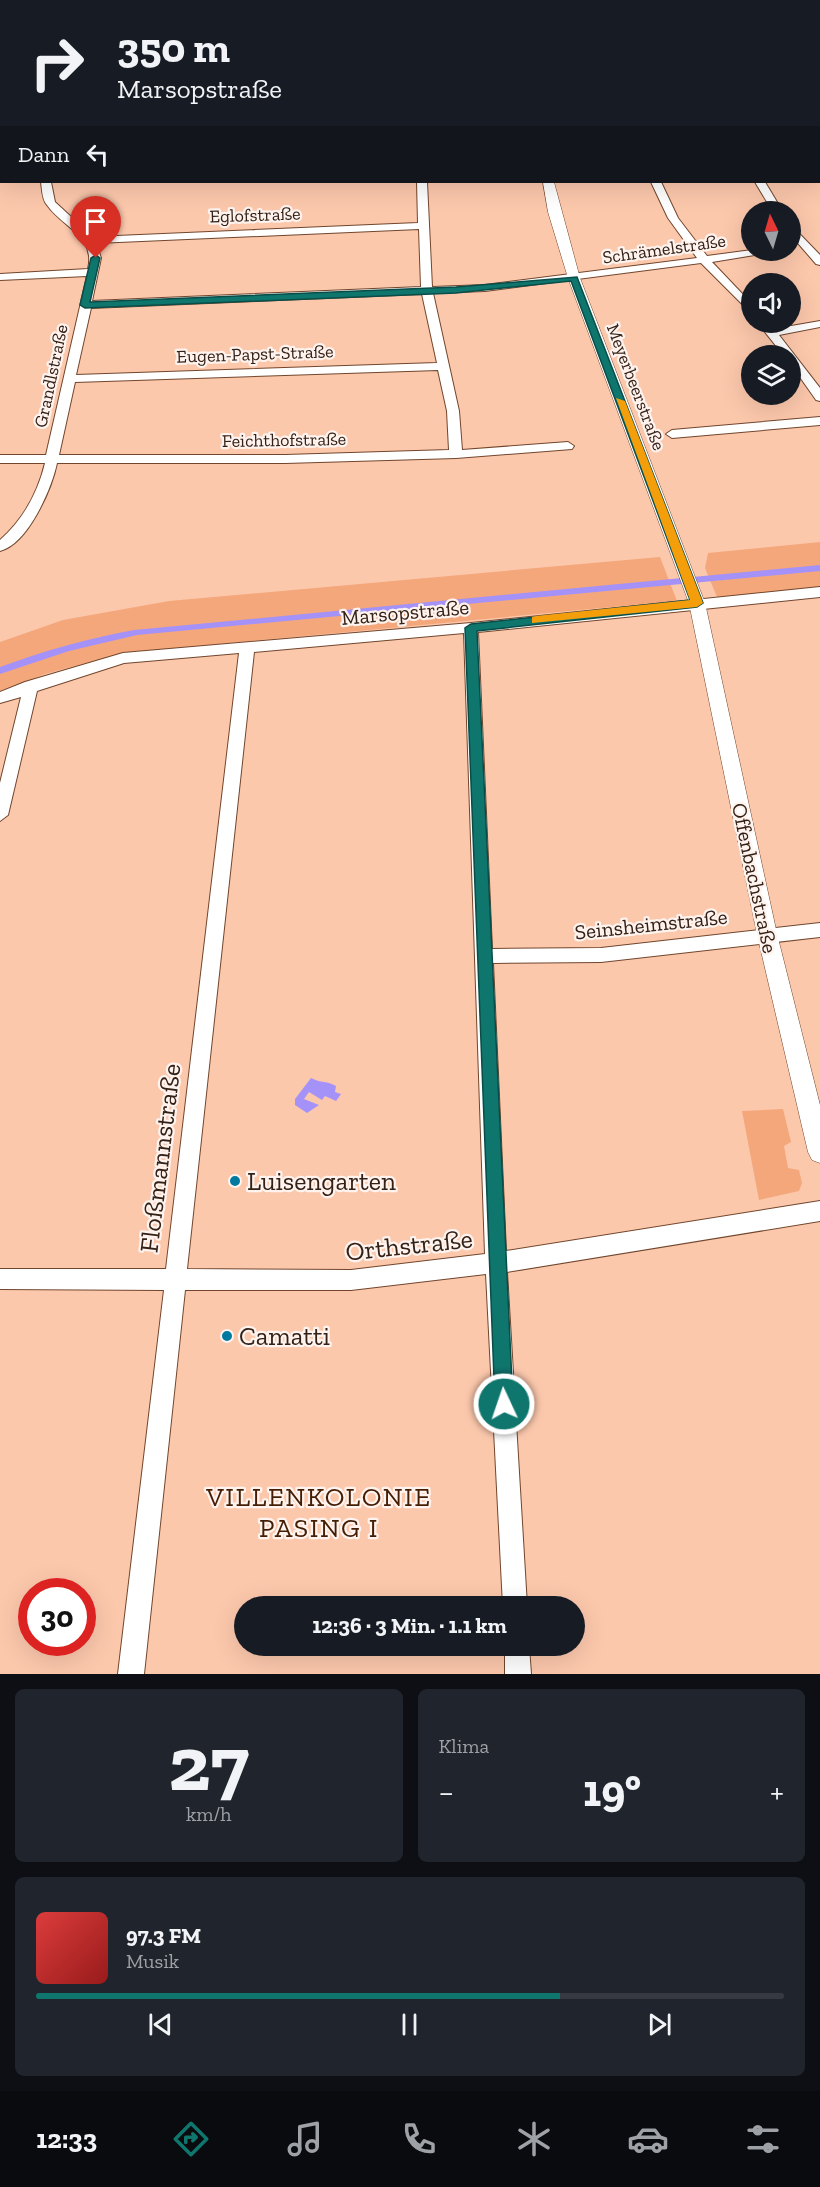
<!DOCTYPE html>
<html lang="de">
<head>
<meta charset="utf-8">
<style>
  :root { --surface:#171b24; --page:#20242c; --text:#f1f3f6; --muted:#9ea1a6; --line:#363941; --accent:#0f766e }
  body { margin:0; font-family:"Zilla Slab",serif; background:var(--page); color:var(--text); height:100vh; display:flex; flex-direction:column; font-size:22px; white-space:nowrap }
  * { box-sizing:border-box; margin:0 }
  p { font-size:20px; color:var(--muted) }
  .icon { flex:none; width:33px; height:33px; fill:none; stroke:currentColor; stroke-width:2; stroke-linecap:round; stroke-linejoin:round }
  .map { position:relative; height:1674px; overflow:hidden }
  .drawer { display:flex; flex-direction:column; gap:15px; padding:15px; background:#0d0f14; flex:1 }
  .drawer>* { flex:none }
  .top-card { position:absolute; left:0px; top:0px; width:820px; height:183px; box-shadow:0 6px 24px #0002; background:#171b24; color:var(--text); overflow:hidden }
  .needle { width:39px; rotate:355deg }
  .buttons { position:absolute; left:741px; top:201px; display:grid; gap:12px }
  .buttons a { display:grid; place-items:center; width:60px; height:60px; border-radius:50%; background:var(--surface); box-shadow:0 6px 24px #0002; font-size:30px }
  .speed { position:absolute; left:18px; top:1578px; display:flex; gap:12px; font-size:30px; font-weight:700; text-align:center }
  .speed>* { display:grid; place-content:center; width:78px; height:78px; border-radius:50%; background:var(--surface); box-shadow:0 6px 24px #0002; line-height:1 }
  .speed .limit { border:9px solid #d22; background:#fff; color:#111 }
  .pin { position:absolute; display:grid; place-items:center; width:51px; height:51px; color:#fff; margin:-62px -26px; border-radius:50% 50% 50% 0; rotate:-45deg; box-shadow:0 0 6px #0007 }
  .pin .icon { rotate:45deg }
  .me { position:absolute; width:66px; margin:-33px; rotate:357deg; stroke-linejoin:round; filter:drop-shadow(0 0 4px #0008) }
  .turn { display:flex; align-items:center; gap:21px; height:126px; padding:0 18px; font-size:27px }
  .turn .icon { width:78px; height:78px; stroke-width:2.5 }
  .turn b { display:block; font-size:42px; line-height:51px }
  .then { display:flex; align-items:center; height:57px; padding:0 18px; background:#0003; gap:12px; font-size:22px }
  .big { font-size:45px; font-weight:700; line-height:1.1 }
  .drawer .card { flex:1; display:flex; flex-direction:column; justify-content:center; gap:9px; min-width:0; padding:0 21px; border-radius:9px; background:var(--page) }
  .drawer .dial { align-items:center; gap:0 }
  .dial b { font-size:78px; line-height:1 }
  .song { display:flex; align-items:center; gap:18px }
  .cover { width:72px; height:72px; border-radius:9px; background:linear-gradient(135deg,hsl(0 70% 55%),hsl(0 70% 35%)) }
  .played { height:6px; border-radius:3px; background:linear-gradient(90deg,var(--accent) 70%,var(--line) 70%) }
  .keys { display:flex; justify-content:space-around; direction:ltr }
  .heat { display:flex; justify-content:space-between; align-items:center; font-size:33px; direction:ltr }
  .drawer .tiles { flex:1; display:grid; gap:15px; grid-template-columns:1fr 1fr }
  .card:last-child { grid-column:span 2 }
  .trip { position:absolute; left:234px; top:1596px; width:351px; height:60px; border-radius:30px; background:var(--surface); box-shadow:0 6px 24px #0002; font-weight:700; line-height:60px; text-align:center }
  .menu { display:flex; height:96px; justify-content:space-around; align-items:center; background:#090b0e; color:var(--muted) }
  .menu .icon { width:42px; height:42px }
  .menu .current { color:var(--accent) }
  .menu b { font-size:27px; color:var(--text) }
  .map>svg:first-child { display:block }
  .green { fill:#f4a77b }
  .water { fill:#a492f9 }
  .lines { fill:none; stroke-linecap:round; stroke-linejoin:round }
  .minor-casing { stroke:#71462d; stroke-width:2 }
  .tertiary-casing { stroke:#71462d; stroke-width:1 }
  .minor { fill:#fff; fill-rule:evenodd }
  .tertiary { fill:#fff; fill-rule:evenodd }
  .wall { fill:#9e7f5c }
  .building { fill:#b8946b; stroke:#81684b; stroke-width:1.5 }
  .route { fill:#0f766e; stroke:#0a4d48; stroke-width:1.5 }
  .slow { fill:#f59e0b }
  .poi-dot { fill:#0079a0; stroke:#fef3ee; stroke-width:2 }
  .labels { text-anchor:middle; dominant-baseline:central; stroke-width:4.5; stroke-linejoin:round; paint-order:stroke }
  .far-street-label { font-size:18px; fill:#342116; stroke:#fef3ee }
  .street-label { font-size:21px; fill:#342116; stroke:#fef3ee }
  .near-street-label { font-size:26px; fill:#342116; stroke:#fef3ee }
  .near-poi-label { font-size:26px; fill:#342116; stroke:#fef3ee; text-anchor:start }
  .near-neighbourhood-label { font-size:27px; letter-spacing:1.5px; fill:#441d03; stroke:#fef3ee }
</style>
</head>
<body>
<div class="map">
<svg width="820" height="1674" viewBox="0 0 820 1674">
  <rect width="100%" height="100%" fill="#fcc8ac"/>
  <g class="green">
    <polygon points="254,0 501,0 501,1 251,1"/>
    <polygon points="820,542 820,587 717,597 705,568 708,553"/>
    <polygon points="660,557 677,601 123,653 45,674 0,692 0,642 63,620 169,601"/>
    <polygon points="783,1109 791,1142 784,1146 788,1168 799,1170 802,1183 799,1191 759,1200 742,1111"/>
  </g>
  <g class="water">
    <path d="M820,565V571L137,635L69,651L0,674V667C44,651 89,638 134,630Z"/>
    <path d="M311,1078C320,1083 328,1081 336,1086L335,1092L341,1094L336,1101L325,1096L322,1100L309,1092L304,1099L319,1105L307,1113L295,1105V1099Z"/>
  </g>
  <g class="lines">
    <defs>
      <g id="minor">
        <polygon points="132,0 140,0 131,2"/>
        <polygon points="567,0 575,0 576,2 568,2"/>
        <rect x="787" y="0" width="8" height="2"/>
        <rect x="819" y="14" width="1" height="4"/>
        <rect x="819" y="57" width="1" height="6"/>
        <rect x="0" y="147" width="2" height="6"/>
        <rect x="819" y="168" width="1" height="6"/>
        <path d="M41,182H51L55,202L93,237L418,223L417,182H427L432,287L485,285L697,258L668,218L651,182H661L678,218L707,256L752,250H785L712,262L752,304V314L701,263L485,291L433,293L459,411L462,450L568,442L574,446L572,449L456,458L285,463H57C52,488 28,544 0,551V540C23,520 38,492 45,463H0V455H46L87,276L0,280V274L88,269C96,236 63,228 47,205C42,200 42,189 41,182ZM419,229L421,287L92,301L101,258L96,243ZM422,294L437,363L76,375L91,308ZM438,370L447,411L449,450L285,455H59L75,382Z"/>
        <polygon points="755,182 765,182 783,212 773,212"/>
        <polygon points="790,224 820,255 820,265 816,264 790,234"/>
        <polygon points="820,321 820,327 779,335 820,388 820,401 816,400 790,363 790,356 784,356 757,322 768,322 774,329"/>
        <polygon points="820,417 820,425 672,438 666,434 672,430"/>
        <path d="M820,587V597L478,632L492,949L601,948L820,923V937L601,962L493,963L506,1251L820,1201V1221L507,1272L527,1606H503L486,1274L351,1290H185L144,1674H118L164,1290L0,1289V1269H166L239,653L124,663L37,691L8,815L0,821V783L21,697L0,703V692L25,682L123,653L471,623ZM464,633L485,1254L351,1270L187,1269L254,652Z"/>
        <polygon points="505,1646 529,1646 531,1674 505,1674"/>
      </g>
      <g id="tertiary">
        <polygon points="505,0 515,0 515,2 506,2"/>
        <polygon points="543,182 554,182 580,278 705,603 777,934 820,1105 820,1163 812,1160 808,1152 757,934 689,603 568,278 548,212"/>
      </g>
    </defs>
    <use href="#minor" class="minor-casing"/>
    <use href="#tertiary" class="tertiary-casing"/>
    <use href="#minor" class="minor"/>
    <use href="#tertiary" class="tertiary"/>
  </g>
  <polygon class="wall" points="2,5 2,34 0,34 0,11"/>
  <g class="building">
    <polygon points="3,0 16,0 15,2 3,2"/>
    <polygon points="48,0 90,0 90,2 47,2"/>
    <polygon points="2,5 2,20 0,20 0,11"/>
  </g>
  <polygon class="route" points="96,255 100,258 90,302 456,287 577,277 703,603 697,607 477,631 513,1404 510,1411 504,1414 497,1411 495,1404 465,628 471,624 690,600 571,281 456,293 85,308 80,305 91,258"/>
  <polygon class="slow" points="616,398 625,401 703,603 697,607 532,623 532,617 536,616 690,600"/>
  <g class="poi-dot">
    <circle cx="235" cy="1181" r="6"/>
    <circle cx="227" cy="1336" r="6"/>
  </g>
  <g class="labels">
    <g class="far-street-label">
      <text transform="translate(255 215) rotate(-2)">Eglofstraße</text>
      <text transform="translate(664 249) rotate(-8)">Schrämelstraße</text>
      <text transform="translate(255 354) rotate(-2)">Eugen-Papst-Straße</text>
      <text transform="translate(51 376) rotate(-78)">Grandlstraße</text>
      <text transform="translate(636 387) rotate(69)">Meyerbeerstraße</text>
      <text transform="translate(284 440) rotate(-1)">Feichthofstraße</text>
    </g>
    <g class="street-label">
      <text transform="translate(405 612) rotate(-5)">Marsopstraße</text>
      <text transform="translate(755 878) rotate(78)">Offenbachstraße</text>
      <text transform="translate(651 924) rotate(-6)">Seinsheimstraße</text>
    </g>
    <g class="near-street-label">
      <text transform="translate(160 1158) rotate(-83)">Floßmannstraße</text>
      <text transform="translate(409 1245) rotate(-6)">Orthstraße</text>
    </g>
    <g class="near-poi-label">
      <text x="247" y="1181">Luisengarten</text>
      <text x="239" y="1336">Camatti</text>
    </g>
    <g class="near-neighbourhood-label">
      <text x="319" y="1497">VILLENKOLONIE<tspan x="319" dy="31">PASING I</tspan></text>
    </g>
  </g>
</svg>
<div class="buttons">
<a><svg class="needle" viewBox="-14 -14 28 28"><path d="M0-13l5 13h-10z" fill="#e53935"/><path d="M0 13l5-13h-10z" fill="#9ea1a6"/></svg></a>
<a><svg class="icon" aria-label="sound" viewBox="0 0 24 24"><path d="M4 9h4l5-4v14l-5-4H4zM17 9q2 3 0 6"/></svg></a>
<a><svg class="icon" aria-label="layers" viewBox="0 0 24 24"><path d="M12 4l9 5-9 5-9-5zM3 14l9 5 9-5"/></svg></a>
</div>
<div class="speed"><div class="limit">30</div></div>
<div class="pin" style="left:96px;top:258px;background:#d93025"><svg class="icon" aria-label="arrive" viewBox="0 0 24 24"><path d="M6 21V4h12l-3 4 3 4H6"/></svg></div>
<svg class="me" style="left:504px;top:1404px" viewBox="-20 -20 40 40"><circle r="17" fill="#0f766e" stroke="#fff" stroke-width="3"/><path d="M0-11L8 9 0 5-8 9z" fill="#fff"/></svg>
<div class="trip">12:36 · 3 Min. · 1.1 km</div>
<div class="top-card">
<div class="turn"><svg class="icon" aria-label="right" viewBox="0 0 24 24"><path d="M7 20v-9h11M14 6l5 5-5 5"/></svg><div><b>350 m</b>Marsopstraße</div></div>
<div class="then">Dann<svg class="icon" aria-label="left" viewBox="0 0 24 24"><path d="M17 20v-9H6M10 6l-5 5 5 5"/></svg></div>
</div>
</div>
<section class="drawer">
<div class="tiles">
<div class="card dial"><b>27</b><p>km/h</p></div>
<div class="card"><p>Klima</p>
<div class="heat"><a>−</a><b class="big">19°</b><a>+</a></div>
</div>
<div class="card">
<div class="song"><i class="cover"></i><div><b>97.3 FM</b><p>Musik</p></div></div>
<div class="played"></div>
<div class="keys"><svg class="icon" aria-label="previous" viewBox="0 0 24 24"><path d="M18 5L8 12l10 7zM5 5v14"/></svg><svg class="icon" aria-label="pause" viewBox="0 0 24 24"><path d="M8 5v14M16 5v14"/></svg><svg class="icon" aria-label="next" viewBox="0 0 24 24"><path d="M6 5l10 7-10 7zM19 5v14"/></svg></div>
</div>
</div>
</section>
<nav class="menu">
<b>12:33</b>
<svg class="icon current" aria-label="directions" viewBox="0 0 24 24"><path d="M12 3l9 9-9 9-9-9zM9 14v-3h6M13 9l2 2-2 2"/></svg>
<svg class="icon" aria-label="music" viewBox="0 0 24 24"><path d="M9 18V5l10-2v13"/><circle cx="6" cy="18" r="3"/><circle cx="16" cy="16" r="3"/></svg>
<svg class="icon" aria-label="phone" viewBox="0 0 24 24"><path d="M5 4h4l2 5-3 2q2 4 5 5l2-3 5 2v4C11 20 4 13 5 4z"/></svg>
<svg class="icon" aria-label="climate" viewBox="0 0 24 24"><path d="M12 3v18M4 7l16 10M4 17L20 7"/></svg>
<svg class="icon" aria-label="car" viewBox="0 0 24 24"><path d="M5 17H2v-5l4-1 3-4h7l3 4 3 1v5h-3M9 17h6M6 11h13"/><circle cx="7" cy="17" r="2"/><circle cx="17" cy="17" r="2"/></svg>
<svg class="icon" aria-label="filters" viewBox="0 0 24 24"><path d="M4 7h16M4 17h16"/><circle cx="9" cy="7" r="2"/><circle cx="15" cy="17" r="2"/></svg>
</nav>
</body>
</html>
